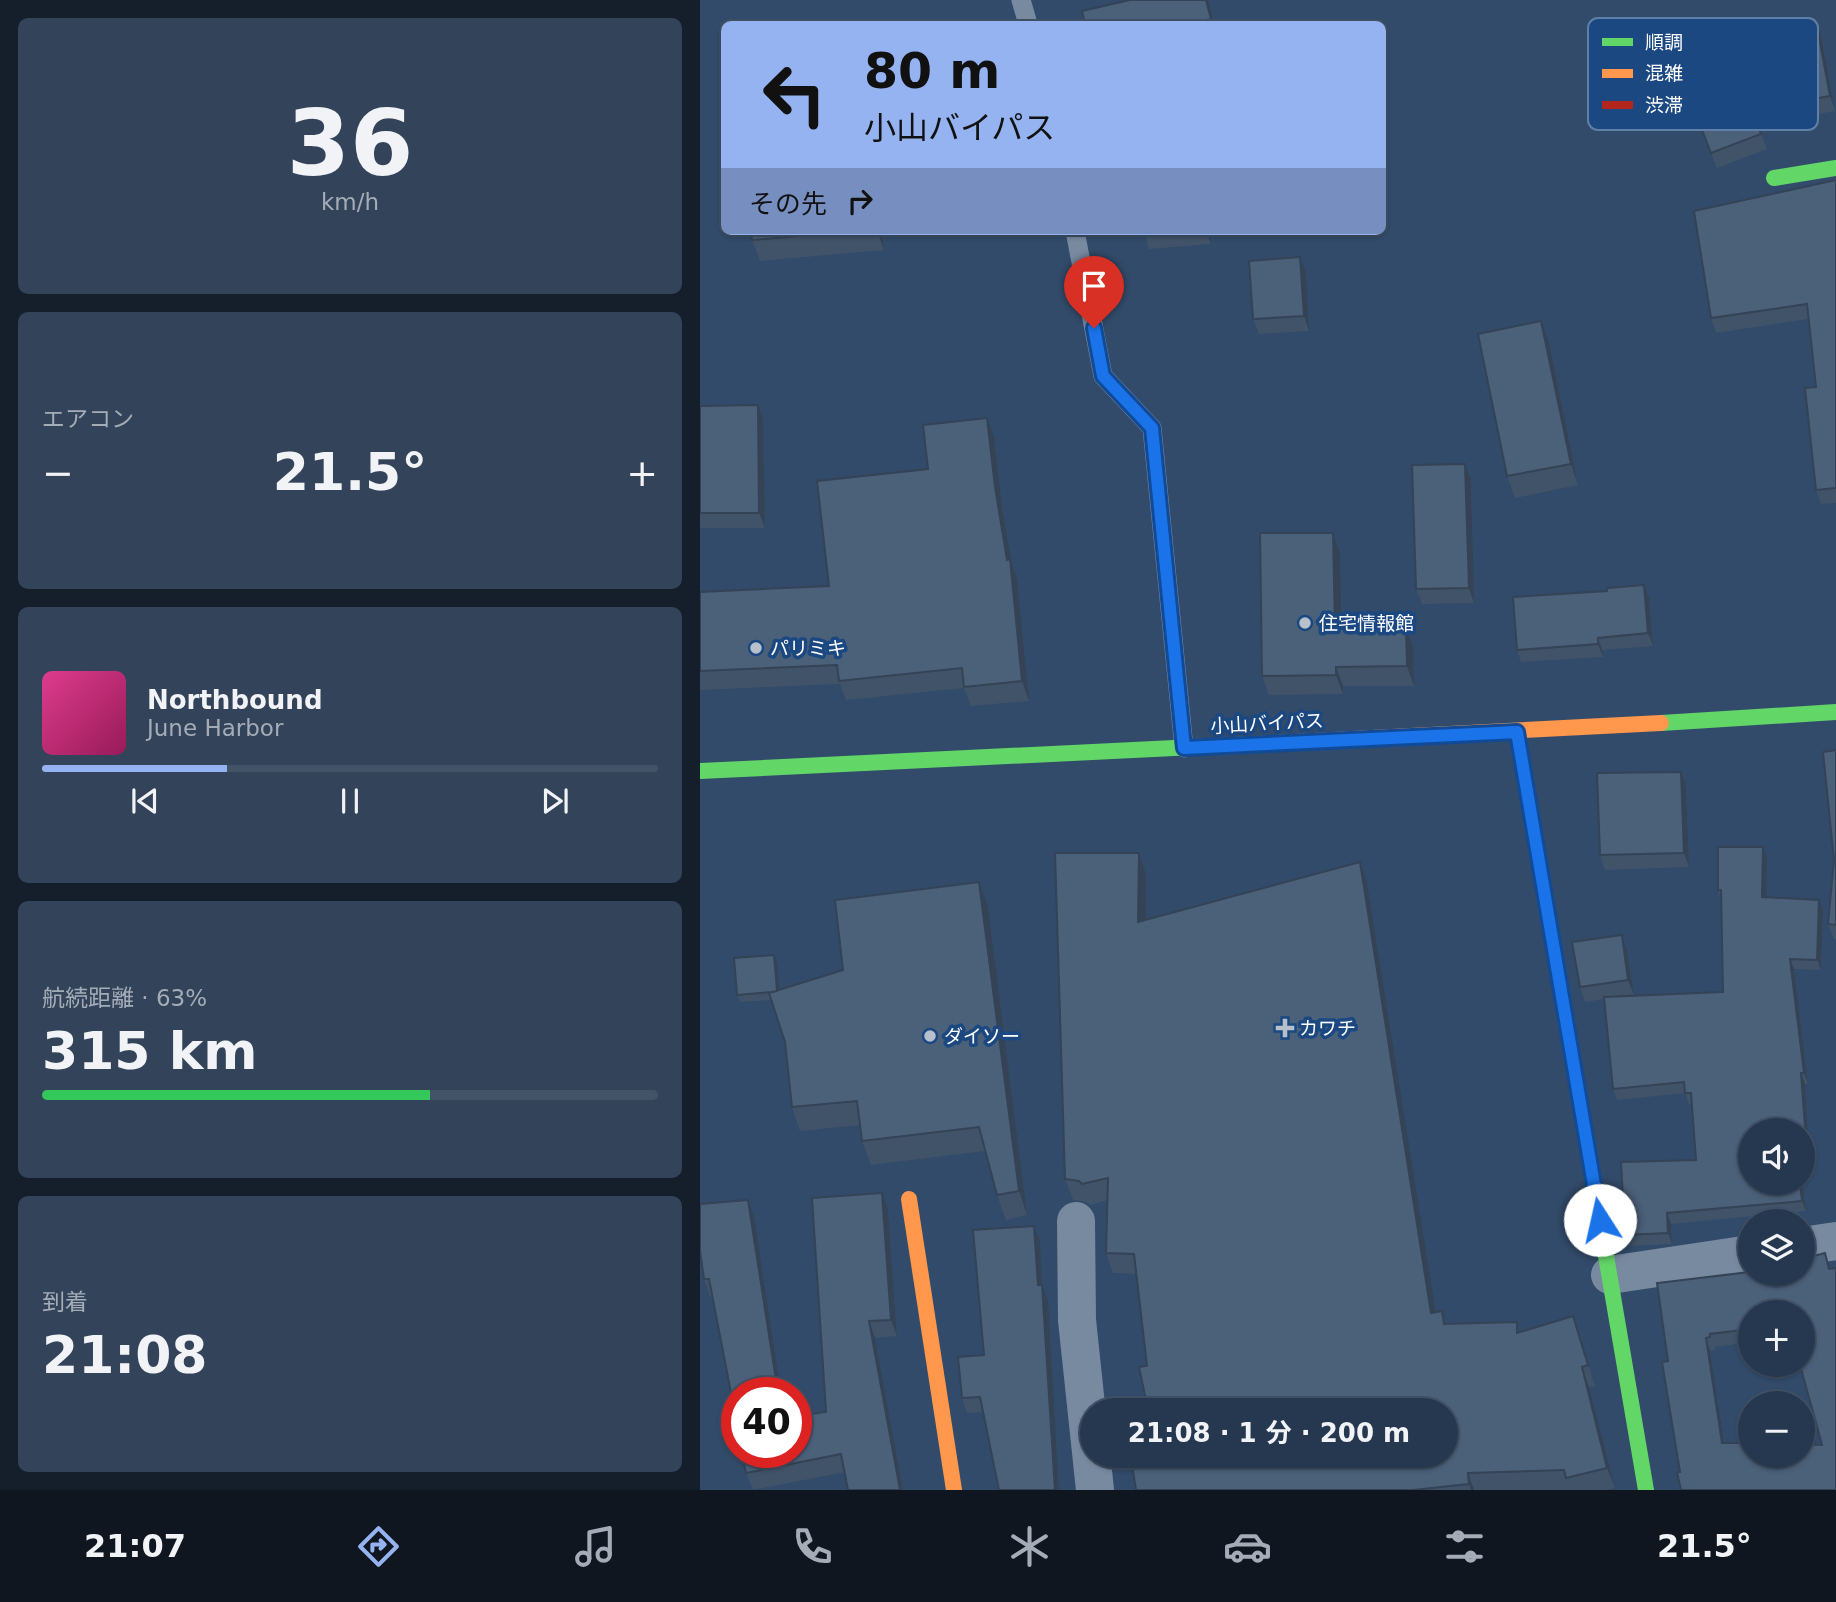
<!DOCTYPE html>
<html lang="ja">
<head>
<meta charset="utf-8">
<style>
  :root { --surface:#263850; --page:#32435a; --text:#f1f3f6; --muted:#a4acb7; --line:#425267; --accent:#95b2f1 }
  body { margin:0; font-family:"DejaVu Sans","Noto Sans JP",sans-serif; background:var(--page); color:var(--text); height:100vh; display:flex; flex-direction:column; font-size:26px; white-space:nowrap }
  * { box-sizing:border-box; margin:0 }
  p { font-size:23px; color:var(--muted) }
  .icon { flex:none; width:38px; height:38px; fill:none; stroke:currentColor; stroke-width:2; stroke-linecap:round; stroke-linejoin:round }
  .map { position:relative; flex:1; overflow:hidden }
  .sheet { display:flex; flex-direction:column; gap:18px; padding:18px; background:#151f2c; width:700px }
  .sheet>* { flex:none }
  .hud { position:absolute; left:21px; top:21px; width:665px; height:214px; border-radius:10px; box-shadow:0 2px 5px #0004,0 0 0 2px var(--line); background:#95b2f1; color:#111; overflow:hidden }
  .tools { position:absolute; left:1038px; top:1118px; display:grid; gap:14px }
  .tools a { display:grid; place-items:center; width:77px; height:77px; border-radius:50%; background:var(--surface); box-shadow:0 2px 5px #0004,0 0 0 2px var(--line); font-size:35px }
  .speed { position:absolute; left:21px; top:1377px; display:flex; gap:14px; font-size:35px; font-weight:700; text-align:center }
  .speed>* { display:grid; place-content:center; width:91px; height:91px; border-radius:50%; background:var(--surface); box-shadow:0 2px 5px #0004,0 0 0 2px var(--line); line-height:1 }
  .speed .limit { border:10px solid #d22; background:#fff; color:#111 }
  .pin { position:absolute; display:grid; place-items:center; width:60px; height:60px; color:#fff; margin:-72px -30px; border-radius:50% 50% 50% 0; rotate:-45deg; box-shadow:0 0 7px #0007 }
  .pin .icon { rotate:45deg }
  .me { position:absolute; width:77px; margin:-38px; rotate:350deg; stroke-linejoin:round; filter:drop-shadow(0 0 5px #0008) }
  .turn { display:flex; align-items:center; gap:24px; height:147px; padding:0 28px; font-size:32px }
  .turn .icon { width:91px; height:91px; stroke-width:2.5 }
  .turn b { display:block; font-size:49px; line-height:60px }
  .then { display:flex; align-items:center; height:66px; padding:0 28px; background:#0003; gap:14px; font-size:26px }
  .big { font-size:52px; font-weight:700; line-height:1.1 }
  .sheet .widget { flex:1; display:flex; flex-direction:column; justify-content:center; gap:10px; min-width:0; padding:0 24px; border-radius:10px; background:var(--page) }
  .sheet .dial { align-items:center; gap:0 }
  .dial b { font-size:91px; line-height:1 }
  .song { display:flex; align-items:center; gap:21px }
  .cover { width:84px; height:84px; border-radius:10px; background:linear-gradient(135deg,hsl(330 70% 55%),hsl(330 70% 35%)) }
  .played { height:7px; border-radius:4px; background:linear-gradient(90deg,var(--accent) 30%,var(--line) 30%) }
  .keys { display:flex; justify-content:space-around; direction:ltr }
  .heat { display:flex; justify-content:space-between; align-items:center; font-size:38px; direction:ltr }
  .charge { height:10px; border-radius:5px; background:linear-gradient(90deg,#34c759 63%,var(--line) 0) }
  .trip { position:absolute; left:380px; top:1398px; width:378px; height:70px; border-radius:35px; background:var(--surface); box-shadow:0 2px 5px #0004,0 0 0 2px var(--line); font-weight:700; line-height:70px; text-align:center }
  .tab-bar { display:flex; height:112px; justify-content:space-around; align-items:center; background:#0f1620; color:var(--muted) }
  .tab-bar .icon { width:49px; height:49px }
  .tab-bar .on { color:var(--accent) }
  .tab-bar b { font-size:32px; color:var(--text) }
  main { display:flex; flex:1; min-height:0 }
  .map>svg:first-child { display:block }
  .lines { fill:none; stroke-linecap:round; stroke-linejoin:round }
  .lane { stroke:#788aa0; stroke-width:19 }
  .street { stroke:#788aa0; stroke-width:38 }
  .fast { stroke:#63d668; stroke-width:16 }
  .slow { stroke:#ff974d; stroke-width:16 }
  .jam { stroke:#b3261e; stroke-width:16 }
  .wall { fill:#405368; fill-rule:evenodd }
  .shaded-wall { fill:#344355 }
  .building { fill:#4b6079; stroke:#344355; stroke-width:2; fill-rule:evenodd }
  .route-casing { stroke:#114b97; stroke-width:18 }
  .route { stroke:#1a73e8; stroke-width:12 }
  .poi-dot { fill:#b7c0cb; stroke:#1b4881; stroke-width:2.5 }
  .labels { text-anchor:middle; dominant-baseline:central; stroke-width:7; stroke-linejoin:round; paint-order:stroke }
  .poi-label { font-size:19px; fill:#fff; stroke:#1b4881; text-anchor:start }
  .street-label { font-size:19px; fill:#fff; stroke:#1b4881 }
  .key { fill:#1b4881; stroke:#5f7fa7; stroke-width:2 }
  .key-label { font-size:19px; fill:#fff }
</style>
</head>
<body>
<main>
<section class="sheet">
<div class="widget dial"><b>36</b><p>km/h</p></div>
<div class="widget"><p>エアコン</p>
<div class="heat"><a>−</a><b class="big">21.5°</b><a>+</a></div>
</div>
<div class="widget">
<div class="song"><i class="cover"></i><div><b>Northbound</b><p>June Harbor</p></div></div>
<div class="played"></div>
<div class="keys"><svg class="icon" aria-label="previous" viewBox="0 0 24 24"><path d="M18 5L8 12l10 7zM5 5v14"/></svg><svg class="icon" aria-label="pause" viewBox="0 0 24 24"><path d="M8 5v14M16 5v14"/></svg><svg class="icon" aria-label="next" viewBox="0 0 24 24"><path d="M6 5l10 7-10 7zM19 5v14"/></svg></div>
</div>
<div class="widget"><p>航続距離 · 63%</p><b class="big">315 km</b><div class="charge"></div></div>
<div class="widget"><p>到着</p><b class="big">21:08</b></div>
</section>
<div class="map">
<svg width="1136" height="1490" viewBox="0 0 1136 1490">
  <rect width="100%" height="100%" fill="#324b6a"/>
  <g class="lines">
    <g class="lane">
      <polyline points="321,0 328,24"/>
      <polyline points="375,231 403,376 452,428 484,748"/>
    </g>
    <g class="street">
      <polyline points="376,1221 377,1320 395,1490"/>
      <polyline points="1102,1246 1136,1241"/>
      <polyline points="910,1275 1050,1254"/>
    </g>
    <g class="fast">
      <polyline points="1074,178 1136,168"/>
      <polyline points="961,723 1136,712"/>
      <polyline points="0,771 556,744"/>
      <polyline points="864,1010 946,1490"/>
    </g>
    <g class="slow">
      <polyline points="556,744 961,723"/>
      <polyline points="209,1199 254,1490"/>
    </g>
    <polyline class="jam" points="817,732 864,1010"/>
  </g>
  <g class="wall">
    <polygon points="508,0 514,24 385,24"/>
    <polygon points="1121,36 1135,111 1058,125 1067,149 1017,168 976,63"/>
    <polygon points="1136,180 1136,503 1121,504 1116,490 1116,387 1108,319 1016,333 1011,318"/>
    <polygon points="51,231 182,231 184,250 60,261 52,240"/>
    <polygon points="444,231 510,231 511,244 449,249"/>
    <polygon points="600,257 606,272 609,331 559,334 553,319"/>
    <polygon points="849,342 878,485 815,498 807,476"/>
    <polygon points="0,406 63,420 65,528 0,528"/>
    <polygon points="294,437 302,507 312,564 317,579 329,701 271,706 264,688 146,700 140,684 0,690 0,592 129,586 228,469"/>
    <polygon points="765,464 771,479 774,603 722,604 716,589"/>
    <polygon points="633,533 640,552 642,629 713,647 714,686 643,686 643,694 569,695 562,676"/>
    <polygon points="944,585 949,598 953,646 902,650 903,657 821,662 817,650 907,591"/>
    <polygon points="1136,750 1136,939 1134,939 1128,924 1134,860"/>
    <polygon points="981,772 986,786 989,867 905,870 900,855"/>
    <polygon points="439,853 446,874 446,920 667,883 735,1312 746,1324 820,1332 873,1316 895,1386 889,1387 915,1488 907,1490 436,1490 746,1456 447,1366 436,1274 413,1273 406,1253 408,1200 390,1205 386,1202 373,1200 365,1179"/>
    <polygon points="1067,857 1066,898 1119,900 1123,911 1121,970 1094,969 1108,1083 1105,1084 1109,1150 1102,1151 1102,1130 1050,1130 1102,1183 1102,1177 1106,1211 971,1224 972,1244 929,1246 925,1235 996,1160 992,1104 989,1104 985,1093 917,1100 913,1089 904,999 885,1002 880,987 922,935 927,950 934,995 1023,992 1021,899 1018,890"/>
    <polygon points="288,907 327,1215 306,1220 297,1195 285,1151 171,1165 162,1141 160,1125 100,1131 92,1107 85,1042 71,1000 40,1002 37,995 77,963 79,990 143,970"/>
    <polygon points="188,1210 197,1336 175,1338 203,1490 148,1490 145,1472 53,1490 46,1473 126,1412"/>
    <polygon points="54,1217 12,1296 10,1296 4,1279"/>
    <polygon points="334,1226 340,1241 342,1285 348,1300 359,1490 299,1490 283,1412 267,1413 262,1398 284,1355"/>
    <path d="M1102,1274L1136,1490L980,1472L968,1361ZM1050,1312H1102L1122,1445L1024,1443L1010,1351L1015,1350V1347L1050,1342Z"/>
  </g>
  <g class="shaded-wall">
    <polygon points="506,0 508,0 514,24 513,24 511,19"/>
    <polygon points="1116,21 1121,36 1135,111 1130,96"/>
    <polygon points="177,231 182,231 184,250"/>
    <polygon points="506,231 510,231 511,244"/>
    <polygon points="600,257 606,272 609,331 604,316"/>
    <polygon points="841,321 849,342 878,485 871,464"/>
    <polygon points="58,405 63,420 65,528 59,513"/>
    <polygon points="287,418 294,437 302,507 312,564 317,579 329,701 322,681 295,487"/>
    <polygon points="765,464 771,479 774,603 769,588"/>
    <polygon points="633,533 640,552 642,649 635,629"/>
    <polygon points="944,585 949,598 953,646 948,633"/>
    <polygon points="706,628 713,647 714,686 707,666"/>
    <polygon points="898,638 902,650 903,657 898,644"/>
    <polygon points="636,667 643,686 643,694 636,675"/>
    <polygon points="981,772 986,786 989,867 984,853"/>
    <polygon points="1063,847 1067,857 1066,908 1062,897"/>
    <polygon points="439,853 446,874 446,943 438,922"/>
    <polygon points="660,862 667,883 739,1333 731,1313"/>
    <polygon points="279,882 288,907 327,1215 319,1191"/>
    <polygon points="1119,900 1123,911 1121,970 1117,960"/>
    <polygon points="922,935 927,950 934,995 928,980"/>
    <polygon points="74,955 77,963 80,999 77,992"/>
    <polygon points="1090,959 1094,969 1108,1083 1104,1073"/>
    <polygon points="1101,1073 1105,1084 1109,1150 1106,1140"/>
    <polygon points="1102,1177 1106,1211 1102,1201 1100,1183 1102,1183"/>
    <polygon points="182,1193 188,1210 197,1336 191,1320"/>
    <polygon points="48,1200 54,1217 81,1393 78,1393"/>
    <polygon points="967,1213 971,1224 972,1244 968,1233"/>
    <polygon points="334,1226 340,1241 342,1285 348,1300 359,1490 355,1490 338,1285"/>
    <polygon points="169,1321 175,1338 203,1490 200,1490"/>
    <polygon points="1006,1338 1010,1351 1026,1456 1022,1443"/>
    <polygon points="882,1367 889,1387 915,1488 907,1468"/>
    <polygon points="768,1473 774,1490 771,1490 769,1484"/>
  </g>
  <g class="building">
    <polygon points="430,0 506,0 511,19 486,24 385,24 382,11"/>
    <polygon points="1116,21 1130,96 1052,110 1061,134 1011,153 976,63 1066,30"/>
    <polygon points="1136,180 1136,488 1116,490 1105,388 1116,387 1107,304 1011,318 994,211"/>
    <polygon points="51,231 156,231 52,240"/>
    <polygon points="444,231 484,231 444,234"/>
    <polygon points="600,257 604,316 553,319 549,261"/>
    <polygon points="841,321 871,464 807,476 778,334"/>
    <polygon points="58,405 59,513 0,513 0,406"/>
    <polygon points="287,418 295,487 307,560 310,559 322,681 264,687 262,668 139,681 137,665 0,671 0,592 129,586 117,481 228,469 223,425"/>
    <polygon points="765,464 769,588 716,589 712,465"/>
    <polygon points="560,533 633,533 635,629 706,628 707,666 636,667 636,675 562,676"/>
    <polygon points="944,585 948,633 898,638 898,644 817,650 813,597 907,591 907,588"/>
    <polygon points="1136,750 1136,925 1128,924 1134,860 1123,752"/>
    <polygon points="981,772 984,853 900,855 897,773"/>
    <polygon points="1018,847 1063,847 1062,897 1119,900 1117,960 1090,959 1104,1073 1101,1073 1106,1140 1102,1140 1102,1130 1050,1130 1050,1183 1100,1183 1102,1201 967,1213 968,1233 925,1235 921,1162 996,1160 991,1093 985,1093 984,1082 913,1089 904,997 1023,992 1021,890 1018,890"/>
    <polygon points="355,853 439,853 438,922 660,862 731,1313 742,1311 744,1324 817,1322 817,1333 873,1316 888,1365 882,1367 907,1468 866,1478 864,1470 768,1473 769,1484 713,1490 436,1490 431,1458 449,1456 746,1456 746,1410 448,1410 439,1367 447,1366 434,1254 406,1253 408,1178 382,1184 379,1181 365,1179"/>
    <polygon points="279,882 319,1191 297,1195 279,1127 162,1141 157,1101 92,1107 85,1042 69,993 143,970 135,900"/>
    <polygon points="922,935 928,980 880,987 872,942"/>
    <polygon points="74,955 77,991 72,992 37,995 34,958"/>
    <polygon points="182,1193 191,1320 169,1321 200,1490 148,1490 141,1454 46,1473 42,1452 96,1452 96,1416 126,1412 112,1198"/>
    <polygon points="48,1200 78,1393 37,1393 37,1424 9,1279 4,1279 0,1251 0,1204"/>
    <polygon points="334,1226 338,1285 342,1285 355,1490 299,1490 280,1397 262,1398 258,1357 284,1355 273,1230"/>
    <path d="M1125,1253L1129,1269L1136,1268V1490H981L977,1472H980L962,1362L968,1361L957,1283L1050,1272V1274H1102V1259ZM1050,1312H1102V1365H1100L1122,1445L1102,1444V1456H1050V1443H1022L1006,1338L1010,1337V1334L1050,1329Z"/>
  </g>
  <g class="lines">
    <defs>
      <polyline id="route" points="394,328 403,376 452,428 484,748 817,732 900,1220"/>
    </defs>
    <use href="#route" class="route-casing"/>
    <use href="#route" class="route"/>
  </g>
  <g class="poi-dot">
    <circle cx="605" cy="623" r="7"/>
    <circle cx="56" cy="648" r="7"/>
    <path d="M581.5 1017.5h7v7h7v7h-7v7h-7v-7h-7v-7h7z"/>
    <circle cx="230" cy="1036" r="7"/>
  </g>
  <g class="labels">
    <g class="poi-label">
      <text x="619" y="623">住宅情報館</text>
      <text x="70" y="648">パリミキ</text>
      <text x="599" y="1028">カワチ</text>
      <text x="244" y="1036">ダイソー</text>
    </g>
    <g class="street-label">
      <text transform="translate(567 723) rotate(-3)">小山バイパス</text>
    </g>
  </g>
  <rect x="888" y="18" width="230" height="112" rx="10" class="key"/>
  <rect x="902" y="38" width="31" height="8" fill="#63d668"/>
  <rect x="902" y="69" width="31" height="9" fill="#ff974d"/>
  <rect x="902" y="101" width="31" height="8" fill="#b3261e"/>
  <g class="key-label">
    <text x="945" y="49">順調</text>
    <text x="945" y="80">混雑</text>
    <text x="945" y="112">渋滞</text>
  </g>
</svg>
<div class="tools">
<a><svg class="icon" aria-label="sound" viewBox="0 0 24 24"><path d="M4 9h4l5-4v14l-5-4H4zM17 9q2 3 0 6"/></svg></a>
<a><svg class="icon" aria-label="layers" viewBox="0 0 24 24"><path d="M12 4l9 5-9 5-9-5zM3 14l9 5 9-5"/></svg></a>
<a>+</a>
<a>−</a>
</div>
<div class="speed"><div class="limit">40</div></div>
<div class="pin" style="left:394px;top:328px;background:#d93025"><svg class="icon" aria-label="arrive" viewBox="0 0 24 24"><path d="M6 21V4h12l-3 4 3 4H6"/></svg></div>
<svg class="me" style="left:900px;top:1220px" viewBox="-20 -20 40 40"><circle r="19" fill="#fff"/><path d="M0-13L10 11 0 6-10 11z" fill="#1a73e8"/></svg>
<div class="trip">21:08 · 1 分 · 200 m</div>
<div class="hud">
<div class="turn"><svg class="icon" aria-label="left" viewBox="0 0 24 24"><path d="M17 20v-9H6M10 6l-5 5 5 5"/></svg><div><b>80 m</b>小山バイパス</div></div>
<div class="then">その先<svg class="icon" aria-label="right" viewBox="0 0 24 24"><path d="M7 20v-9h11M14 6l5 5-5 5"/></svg></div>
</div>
</div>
</main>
<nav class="tab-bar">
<b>21:07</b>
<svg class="icon on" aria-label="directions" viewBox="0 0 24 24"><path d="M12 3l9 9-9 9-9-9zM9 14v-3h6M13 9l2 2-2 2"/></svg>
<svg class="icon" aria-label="music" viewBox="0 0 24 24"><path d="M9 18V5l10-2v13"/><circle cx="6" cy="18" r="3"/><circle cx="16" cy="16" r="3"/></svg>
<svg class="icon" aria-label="phone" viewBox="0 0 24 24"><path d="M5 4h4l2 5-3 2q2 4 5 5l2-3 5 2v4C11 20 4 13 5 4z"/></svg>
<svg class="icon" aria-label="climate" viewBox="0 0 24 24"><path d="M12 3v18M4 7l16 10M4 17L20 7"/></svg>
<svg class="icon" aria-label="car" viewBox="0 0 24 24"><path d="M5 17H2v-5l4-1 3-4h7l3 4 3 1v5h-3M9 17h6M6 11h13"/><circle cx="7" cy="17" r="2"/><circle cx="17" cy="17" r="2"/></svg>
<svg class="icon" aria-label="filters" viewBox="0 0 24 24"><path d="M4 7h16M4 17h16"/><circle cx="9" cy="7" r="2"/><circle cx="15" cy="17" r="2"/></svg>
<b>21.5°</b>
</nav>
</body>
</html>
